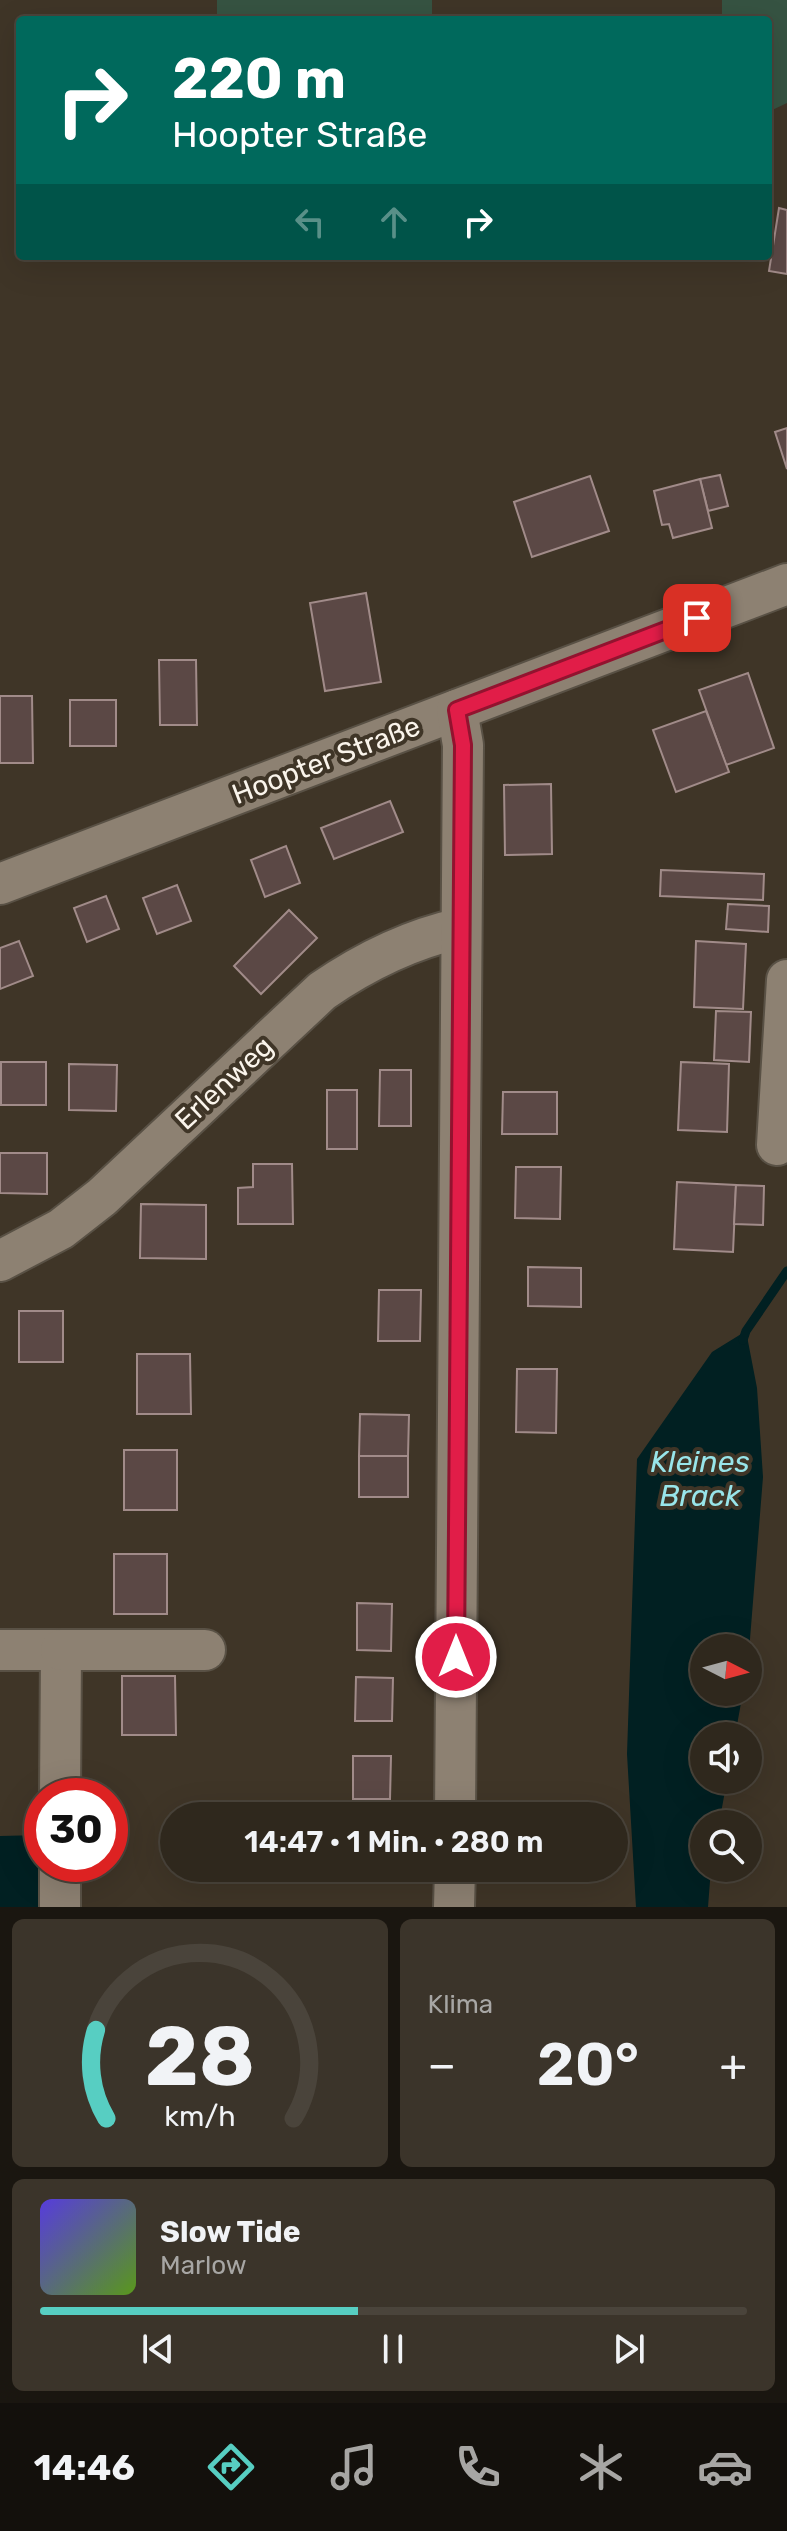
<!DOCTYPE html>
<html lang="de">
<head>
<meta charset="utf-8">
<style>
  :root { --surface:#2f281d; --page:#3b342a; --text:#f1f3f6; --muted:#a7a6a4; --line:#4a443b; --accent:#57cec2 }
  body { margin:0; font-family:Rubik,sans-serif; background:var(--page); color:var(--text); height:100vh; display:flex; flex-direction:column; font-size:30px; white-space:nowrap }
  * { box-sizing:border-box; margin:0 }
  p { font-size:26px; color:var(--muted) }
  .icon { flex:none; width:44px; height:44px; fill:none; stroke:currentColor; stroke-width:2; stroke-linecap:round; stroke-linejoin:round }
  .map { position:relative; height:1907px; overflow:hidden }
  .details { display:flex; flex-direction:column; gap:12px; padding:12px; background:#1a1610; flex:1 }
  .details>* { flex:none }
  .guide { position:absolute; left:16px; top:16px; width:756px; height:244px; border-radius:8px; box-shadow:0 8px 32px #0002,0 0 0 2px var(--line); background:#00695c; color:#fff; overflow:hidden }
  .needle { width:52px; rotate:96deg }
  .buttons { position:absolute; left:690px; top:1634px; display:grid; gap:16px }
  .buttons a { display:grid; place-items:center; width:72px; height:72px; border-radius:50%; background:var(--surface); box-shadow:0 8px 32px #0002,0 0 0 2px var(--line); font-size:40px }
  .speed { position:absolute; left:24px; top:1778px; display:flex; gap:16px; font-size:40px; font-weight:700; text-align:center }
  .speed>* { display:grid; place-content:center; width:104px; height:104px; border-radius:50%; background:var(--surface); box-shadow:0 8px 32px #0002,0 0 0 2px var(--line); line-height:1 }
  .speed .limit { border:12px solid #d22; background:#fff; color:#111 }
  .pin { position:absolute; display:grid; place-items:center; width:68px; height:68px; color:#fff; margin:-34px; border-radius:16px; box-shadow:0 4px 12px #0006 }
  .me { position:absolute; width:88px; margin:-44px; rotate:0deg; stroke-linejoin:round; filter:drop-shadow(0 0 6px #0008) }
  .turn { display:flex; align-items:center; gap:28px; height:168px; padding:0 24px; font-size:36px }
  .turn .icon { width:104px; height:104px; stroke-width:2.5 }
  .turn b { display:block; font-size:56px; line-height:68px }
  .lanes { display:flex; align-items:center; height:76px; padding:0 24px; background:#0003; justify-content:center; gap:40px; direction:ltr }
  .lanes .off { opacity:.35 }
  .big { font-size:60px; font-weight:600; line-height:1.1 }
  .details .widget { flex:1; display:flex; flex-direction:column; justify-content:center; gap:12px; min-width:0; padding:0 28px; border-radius:12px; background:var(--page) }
  .details .dial { align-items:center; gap:0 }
  .dial svg { height:208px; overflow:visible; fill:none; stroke:var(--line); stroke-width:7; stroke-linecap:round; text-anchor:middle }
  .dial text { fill:var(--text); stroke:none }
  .song { display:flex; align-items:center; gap:24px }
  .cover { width:96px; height:96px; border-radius:12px; background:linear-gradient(135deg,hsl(250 70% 55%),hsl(90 70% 35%)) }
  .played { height:8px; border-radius:4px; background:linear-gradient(90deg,var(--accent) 45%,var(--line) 45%) }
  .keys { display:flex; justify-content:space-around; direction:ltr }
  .heat { display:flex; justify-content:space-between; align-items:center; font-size:44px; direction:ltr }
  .details .tiles { flex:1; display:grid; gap:12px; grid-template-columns:1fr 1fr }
  .widget:last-child { grid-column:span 2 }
  .trip { position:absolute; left:160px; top:1802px; width:468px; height:80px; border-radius:40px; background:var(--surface); box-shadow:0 8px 32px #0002,0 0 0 2px var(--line); font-weight:600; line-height:80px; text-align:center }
  .tab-bar { display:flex; height:128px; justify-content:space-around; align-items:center; background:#13100c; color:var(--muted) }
  .tab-bar .icon { width:56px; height:56px }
  .tab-bar .active { color:var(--accent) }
  .tab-bar b { font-size:36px; color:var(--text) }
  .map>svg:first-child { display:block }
  .green { fill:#365342 }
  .water { fill:#012022 }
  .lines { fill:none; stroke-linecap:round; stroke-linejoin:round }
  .stream { stroke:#012022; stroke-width:9 }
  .building { fill:#5b4845; stroke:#a18b89; stroke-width:2 }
  .minor-casing { stroke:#595145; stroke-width:44 }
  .minor { stroke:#8d8172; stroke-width:40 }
  .route-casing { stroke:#92132f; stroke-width:20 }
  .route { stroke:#e11d48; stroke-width:14 }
  .labels { text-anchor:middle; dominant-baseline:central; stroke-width:8; stroke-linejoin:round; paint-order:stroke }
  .street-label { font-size:28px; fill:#faf4eb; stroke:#3f3527 }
  .water-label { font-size:30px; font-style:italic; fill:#98e5ea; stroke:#3f3527 }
</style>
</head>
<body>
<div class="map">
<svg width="787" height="1907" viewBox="0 0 787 1907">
  <rect width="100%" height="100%" fill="#3f3527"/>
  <g class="green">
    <rect x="217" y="0" width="215" height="20"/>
    <polygon points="722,0 787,0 787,103 768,112 768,20 722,20"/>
  </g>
  <g class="water">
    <polygon points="746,1331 757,1388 763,1477 748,1664 748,1648 704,1648 704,1692 743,1692 735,1736 704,1736 704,1780 727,1780 719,1824 704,1824 704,1868 711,1868 708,1907 636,1907 627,1754 637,1459 712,1352"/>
    <polygon points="42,1835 44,1907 0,1907 0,1836"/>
  </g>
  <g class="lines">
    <polyline class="stream" points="743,1340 746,1331 787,1271"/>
  </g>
  <g class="building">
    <polygon points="779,208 787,210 787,274 769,271"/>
    <polygon points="787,428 787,469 775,432"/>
    <polygon points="720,475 728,506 708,511 700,479"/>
    <polygon points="590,476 609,531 532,557 514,502"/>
    <polygon points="700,479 712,528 673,538 669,524 662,525 654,491"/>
    <polygon points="366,593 381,682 325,691 310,603"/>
    <polygon points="159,660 196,660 197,725 160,725"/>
    <polygon points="748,673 774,748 726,765 699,690"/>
    <polygon points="0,696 32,696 33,763 0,763"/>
    <rect x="70" y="700" width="46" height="46"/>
    <polygon points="706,711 729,772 676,792 653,730"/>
    <polygon points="551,784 552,854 505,855 504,785"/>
    <polygon points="390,801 403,832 334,859 321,828"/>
    <polygon points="286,846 300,883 265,897 251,860"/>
    <polygon points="661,870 764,874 763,900 660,896"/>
    <polygon points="177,885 191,921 157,934 143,898"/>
    <polygon points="106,896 119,929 87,942 74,908"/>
    <polygon points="728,904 769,906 768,932 726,929"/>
    <polygon points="289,910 317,938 261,994 234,966"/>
    <polygon points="19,941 33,976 0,989 0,948"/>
    <polygon points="696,941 746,944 743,1009 694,1007"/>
    <polygon points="716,1011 751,1012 749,1062 714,1060"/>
    <rect x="1" y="1062" width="45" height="43"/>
    <polygon points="681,1062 729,1064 727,1132 678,1130"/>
    <polygon points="69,1064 117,1065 116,1111 69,1110"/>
    <polygon points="380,1070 411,1070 411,1126 379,1126"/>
    <rect x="327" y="1090" width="30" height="59"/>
    <polygon points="503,1092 557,1092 557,1134 502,1134"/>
    <polygon points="0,1153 47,1153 47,1194 0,1193"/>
    <polygon points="253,1164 292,1164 293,1224 238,1224 238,1188 253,1187"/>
    <polygon points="516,1167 561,1167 560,1219 515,1218"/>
    <polygon points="677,1182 736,1185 733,1252 674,1249"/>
    <polygon points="736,1185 764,1186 763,1225 734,1224"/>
    <polygon points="141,1204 206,1205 206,1259 140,1258"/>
    <polygon points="528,1267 581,1268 581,1307 528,1306"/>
    <polygon points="379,1290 421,1290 420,1341 378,1341"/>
    <rect x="19" y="1311" width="44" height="51"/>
    <polygon points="137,1354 190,1354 191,1414 137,1414"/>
    <polygon points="517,1369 557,1369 556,1433 516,1432"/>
    <polygon points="360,1414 409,1415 408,1456 359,1456"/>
    <rect x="124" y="1450" width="53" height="60"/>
    <rect x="359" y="1456" width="49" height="41"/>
    <rect x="114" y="1554" width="53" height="60"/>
    <polygon points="357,1603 392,1604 391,1651 357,1650"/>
    <polygon points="122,1676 175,1676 176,1735 122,1735"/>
    <polygon points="356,1677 393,1678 392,1721 355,1721"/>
    <polygon points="353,1756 391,1756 390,1799 353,1799"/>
    <polygon points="347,1868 389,1868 388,1881 346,1880"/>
  </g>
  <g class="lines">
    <defs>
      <g id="minor">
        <polyline points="0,884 787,584"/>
        <polyline points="777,1145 787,980"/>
        <path d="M0,1261L61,1229L102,1197L322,991C364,962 411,939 461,928"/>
        <polyline points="0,1650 61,1650 60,1796"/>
        <polyline points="61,1650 205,1650"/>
        <polyline points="455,1816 463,745 457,710"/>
        <polyline points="60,1864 60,1907"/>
        <polyline points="454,1907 455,1868"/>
      </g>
    </defs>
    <use href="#minor" class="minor-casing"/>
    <use href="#minor" class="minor"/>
  </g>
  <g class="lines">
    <defs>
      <polyline id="route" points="456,1657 463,745 457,710 697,618"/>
    </defs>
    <use href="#route" class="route-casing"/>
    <use href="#route" class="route"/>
  </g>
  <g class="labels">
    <g class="street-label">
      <text transform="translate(326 760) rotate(-21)">Hoopter Straße</text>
      <text transform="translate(224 1083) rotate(-43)">Erlenweg</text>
    </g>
    <g class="water-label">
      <text x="700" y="1462">Kleines<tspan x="700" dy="34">Brack</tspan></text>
    </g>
  </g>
</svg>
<div class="buttons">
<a><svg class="needle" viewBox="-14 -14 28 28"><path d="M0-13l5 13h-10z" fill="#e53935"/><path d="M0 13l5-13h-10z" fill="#a7a6a4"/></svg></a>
<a><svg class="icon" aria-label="sound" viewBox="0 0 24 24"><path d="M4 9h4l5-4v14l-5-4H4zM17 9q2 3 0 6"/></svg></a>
<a><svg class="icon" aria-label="search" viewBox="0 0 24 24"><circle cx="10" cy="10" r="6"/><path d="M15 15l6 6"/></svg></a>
</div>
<div class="speed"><div class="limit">30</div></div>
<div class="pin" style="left:697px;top:618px;background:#d93025"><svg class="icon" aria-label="arrive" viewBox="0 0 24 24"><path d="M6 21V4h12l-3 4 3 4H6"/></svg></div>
<svg class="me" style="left:456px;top:1657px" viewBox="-20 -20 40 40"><circle r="17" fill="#e11d48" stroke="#fff" stroke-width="3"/><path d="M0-11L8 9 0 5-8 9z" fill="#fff"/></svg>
<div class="trip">14:47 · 1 Min. · 280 m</div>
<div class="guide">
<div class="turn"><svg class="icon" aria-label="right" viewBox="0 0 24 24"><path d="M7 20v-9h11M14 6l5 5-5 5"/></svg><div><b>220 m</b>Hoopter Straße</div></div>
<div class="lanes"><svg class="icon off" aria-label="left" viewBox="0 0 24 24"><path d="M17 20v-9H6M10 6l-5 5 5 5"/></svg><svg class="icon off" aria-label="ahead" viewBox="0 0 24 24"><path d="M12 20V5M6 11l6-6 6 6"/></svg><svg class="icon" aria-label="right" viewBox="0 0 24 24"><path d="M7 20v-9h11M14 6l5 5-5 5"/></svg></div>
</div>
</div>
<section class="details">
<div class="tiles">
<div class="widget dial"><svg viewBox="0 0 100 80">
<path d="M14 69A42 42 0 1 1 86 69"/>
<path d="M14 69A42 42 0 0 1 10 35" stroke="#57cec2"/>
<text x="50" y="56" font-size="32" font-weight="700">28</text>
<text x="50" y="72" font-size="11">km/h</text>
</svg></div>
<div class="widget"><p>Klima</p>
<div class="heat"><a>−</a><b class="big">20°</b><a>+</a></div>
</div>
<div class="widget">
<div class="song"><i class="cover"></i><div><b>Slow Tide</b><p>Marlow</p></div></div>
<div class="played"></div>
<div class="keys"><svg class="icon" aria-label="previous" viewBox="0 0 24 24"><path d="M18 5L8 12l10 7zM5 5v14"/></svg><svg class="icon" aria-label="pause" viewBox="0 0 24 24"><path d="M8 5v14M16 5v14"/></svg><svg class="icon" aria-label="next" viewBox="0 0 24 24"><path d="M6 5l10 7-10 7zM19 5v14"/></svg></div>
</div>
</div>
</section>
<nav class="tab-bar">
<b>14:46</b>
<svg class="icon active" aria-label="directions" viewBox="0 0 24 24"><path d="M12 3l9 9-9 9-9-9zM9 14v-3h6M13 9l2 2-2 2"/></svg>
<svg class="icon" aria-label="music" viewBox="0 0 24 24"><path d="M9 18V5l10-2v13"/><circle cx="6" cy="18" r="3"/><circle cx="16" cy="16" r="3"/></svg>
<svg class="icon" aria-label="phone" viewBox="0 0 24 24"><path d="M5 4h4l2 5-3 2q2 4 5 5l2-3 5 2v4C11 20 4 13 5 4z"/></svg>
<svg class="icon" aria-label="climate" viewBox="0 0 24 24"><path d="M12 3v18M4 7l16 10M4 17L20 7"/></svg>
<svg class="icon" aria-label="car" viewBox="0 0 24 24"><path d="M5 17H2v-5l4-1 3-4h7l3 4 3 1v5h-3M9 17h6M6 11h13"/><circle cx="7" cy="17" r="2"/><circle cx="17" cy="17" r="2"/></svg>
</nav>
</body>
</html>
